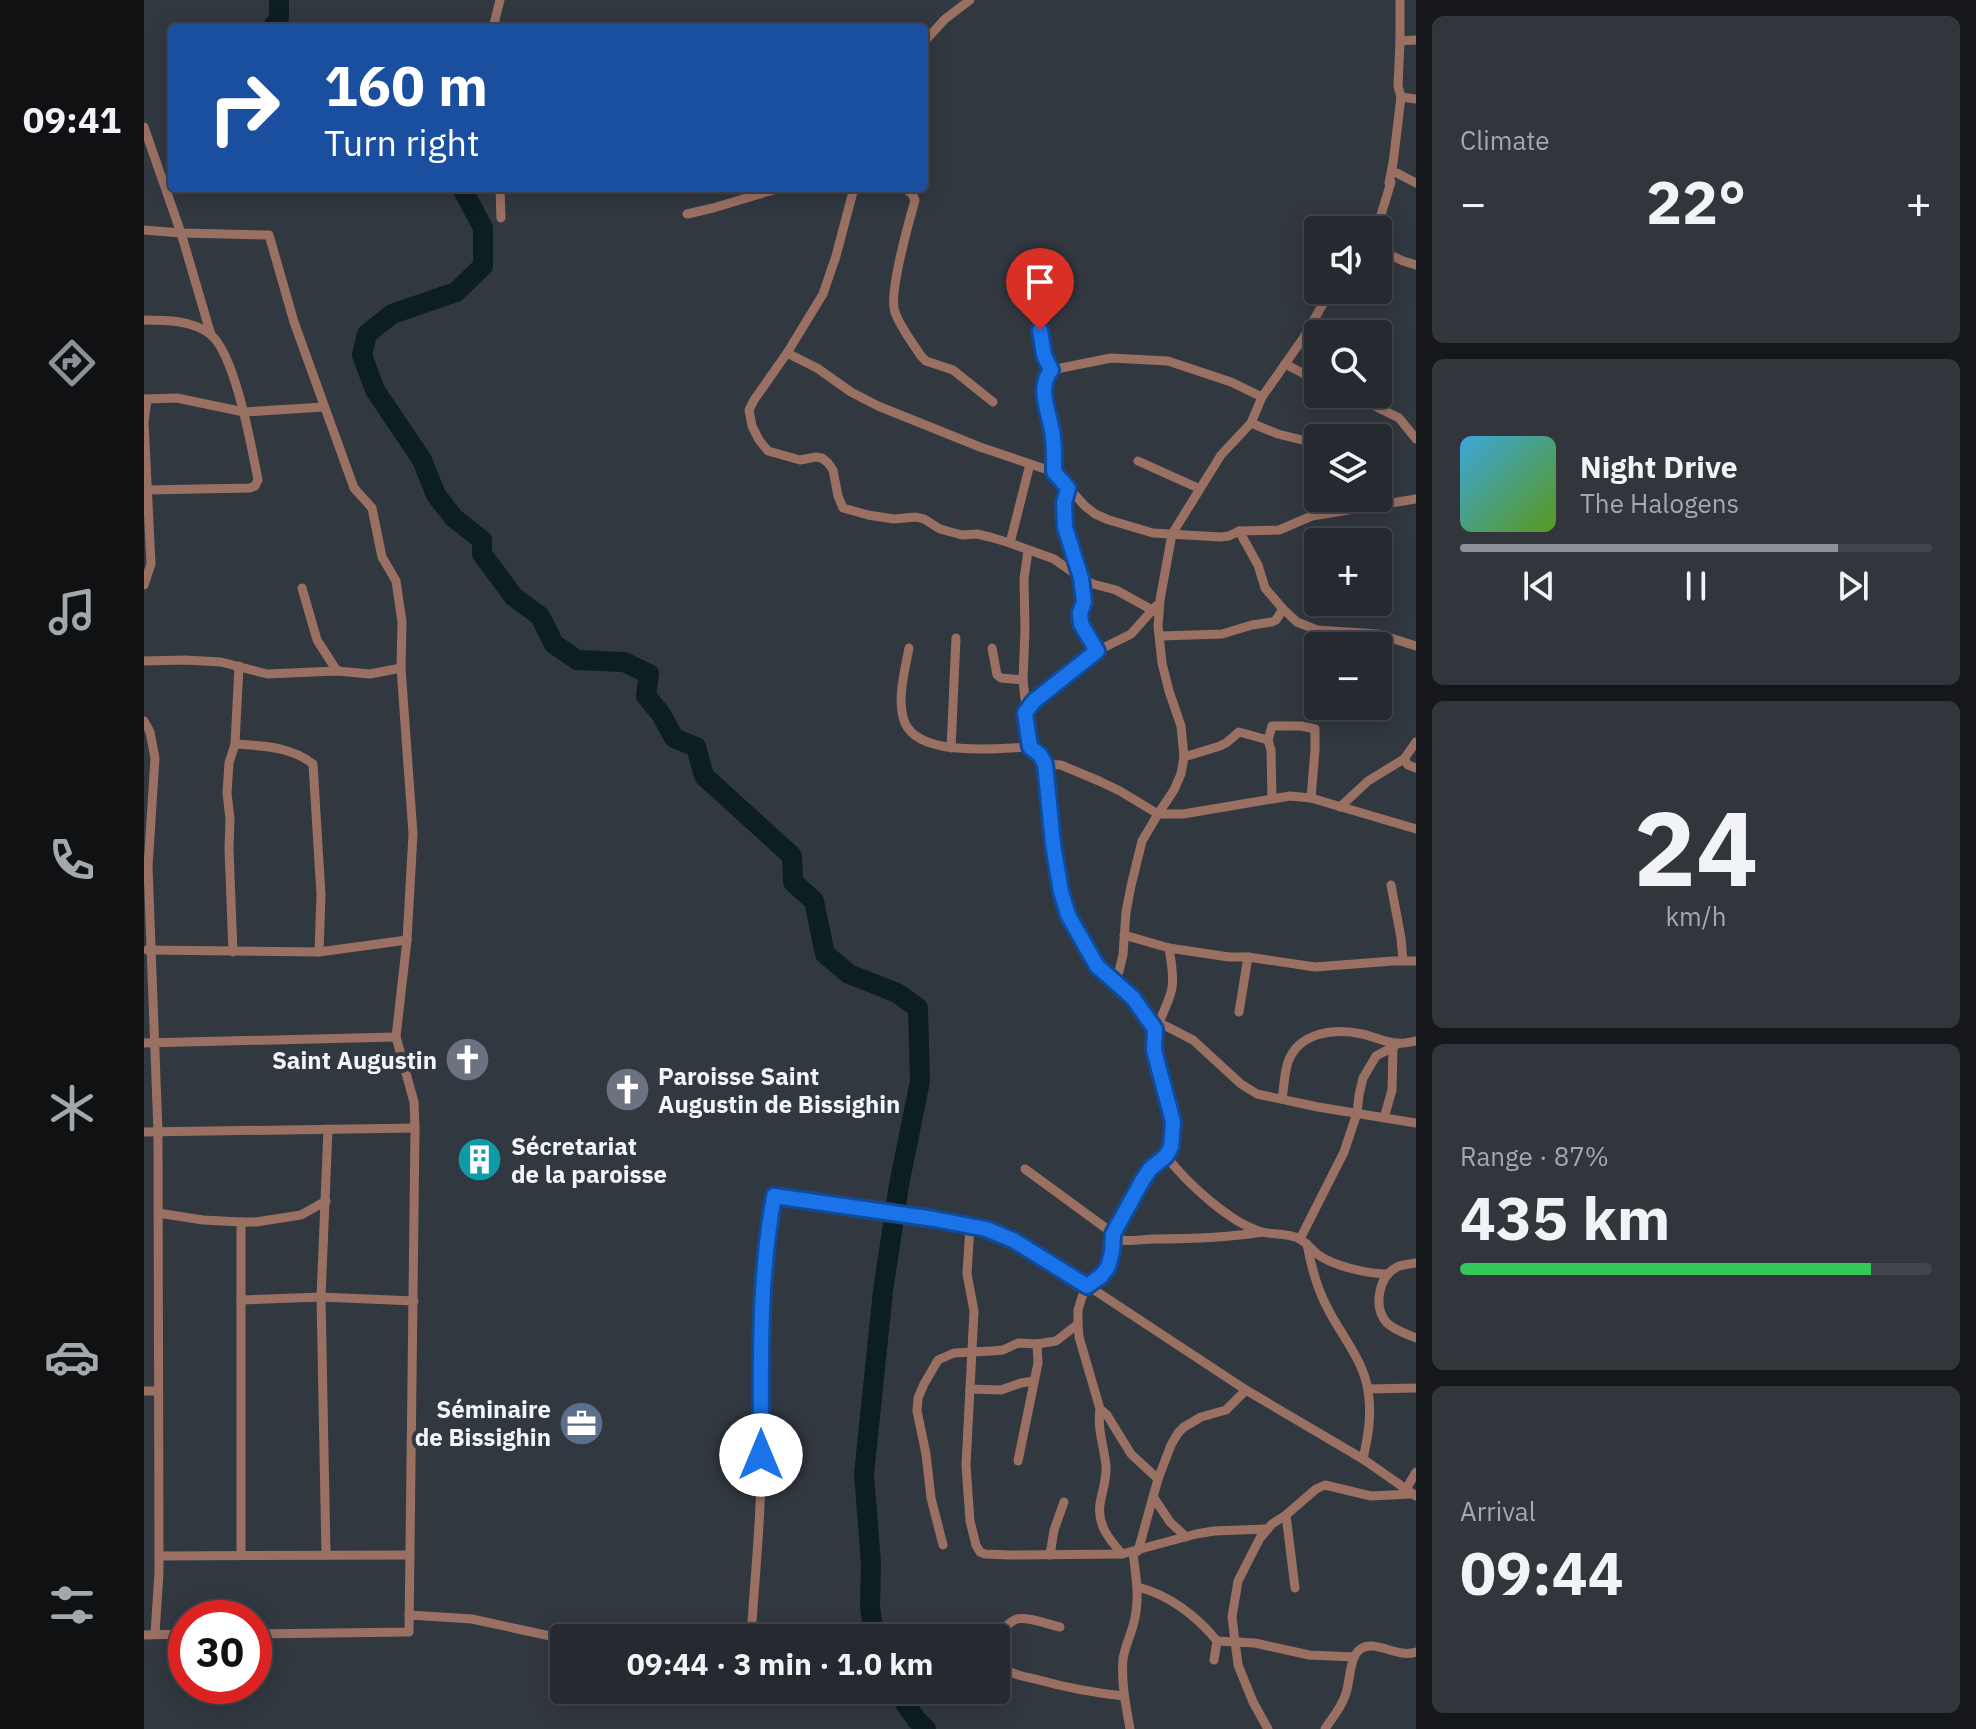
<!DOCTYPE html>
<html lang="en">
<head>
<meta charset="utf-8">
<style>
  :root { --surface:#262a30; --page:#32363c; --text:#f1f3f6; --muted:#a4a7ab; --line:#42464c; --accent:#8c9099 }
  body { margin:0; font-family:"IBM Plex Sans",sans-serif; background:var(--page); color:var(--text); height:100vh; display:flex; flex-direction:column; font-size:30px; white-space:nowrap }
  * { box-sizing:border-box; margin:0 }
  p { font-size:26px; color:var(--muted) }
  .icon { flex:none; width:44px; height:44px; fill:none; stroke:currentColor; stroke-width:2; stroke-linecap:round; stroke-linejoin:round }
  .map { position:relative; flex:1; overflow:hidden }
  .drawer { display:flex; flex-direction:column; gap:16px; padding:16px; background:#15171a; width:560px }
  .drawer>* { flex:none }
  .banner { position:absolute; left:24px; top:24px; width:760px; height:168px; border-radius:8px; box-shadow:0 4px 20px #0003,0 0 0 2px var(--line); background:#1a4fa0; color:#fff; overflow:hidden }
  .fabs { position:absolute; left:1160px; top:216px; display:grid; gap:16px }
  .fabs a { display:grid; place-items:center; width:88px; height:88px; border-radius:8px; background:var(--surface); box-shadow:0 4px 20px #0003,0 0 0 2px var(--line); font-size:40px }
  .speed { position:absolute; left:24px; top:1600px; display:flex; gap:16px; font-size:40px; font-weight:700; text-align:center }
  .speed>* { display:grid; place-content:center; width:104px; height:104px; border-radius:50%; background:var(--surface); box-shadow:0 4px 20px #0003,0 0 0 2px var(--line); line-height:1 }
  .speed .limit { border:12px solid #d22; background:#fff; color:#111 }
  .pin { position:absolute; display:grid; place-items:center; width:68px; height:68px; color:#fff; margin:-82px -34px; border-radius:50% 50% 50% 0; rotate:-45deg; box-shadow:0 0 8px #0007 }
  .pin .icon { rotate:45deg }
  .me { position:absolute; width:88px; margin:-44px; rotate:0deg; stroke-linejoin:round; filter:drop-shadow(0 0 6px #0008) }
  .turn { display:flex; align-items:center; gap:28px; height:168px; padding:0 24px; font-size:36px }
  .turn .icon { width:104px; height:104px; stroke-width:2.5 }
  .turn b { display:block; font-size:56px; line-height:68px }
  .big { font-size:60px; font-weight:700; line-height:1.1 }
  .drawer .card { flex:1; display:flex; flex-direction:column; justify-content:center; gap:12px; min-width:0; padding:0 28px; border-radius:12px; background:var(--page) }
  .drawer .dial { align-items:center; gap:0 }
  .dial b { font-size:104px; line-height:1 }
  .song { display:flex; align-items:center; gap:24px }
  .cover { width:96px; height:96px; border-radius:12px; background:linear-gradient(135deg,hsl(200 70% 55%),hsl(90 70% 35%)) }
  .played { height:8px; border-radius:4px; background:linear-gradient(90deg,var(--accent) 80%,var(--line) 80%) }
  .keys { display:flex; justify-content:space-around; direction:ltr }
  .heat { display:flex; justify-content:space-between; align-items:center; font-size:44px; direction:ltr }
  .charge { height:12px; border-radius:6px; background:linear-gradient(90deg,#34c759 87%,var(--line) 0) }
  .trip { position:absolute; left:406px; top:1624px; width:460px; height:80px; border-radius:8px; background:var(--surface); box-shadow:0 4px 20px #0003,0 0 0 2px var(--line); font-weight:700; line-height:80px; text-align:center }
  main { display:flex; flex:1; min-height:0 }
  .tab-bar { display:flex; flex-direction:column; width:144px; justify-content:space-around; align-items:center; background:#0f1113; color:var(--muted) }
  .tab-bar .icon { width:56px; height:56px }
  .tab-bar .active { color:var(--accent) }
  .tab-bar b { font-size:36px; color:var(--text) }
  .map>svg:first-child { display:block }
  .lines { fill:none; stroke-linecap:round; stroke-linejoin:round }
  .river { stroke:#0c1e22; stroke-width:20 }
  .minor { stroke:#9a7063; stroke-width:9 }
  .route-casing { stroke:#114b97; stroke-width:20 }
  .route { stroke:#1a73e8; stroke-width:14 }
  .labels { text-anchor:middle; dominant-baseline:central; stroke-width:8; stroke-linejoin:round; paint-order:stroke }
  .poi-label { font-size:24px; font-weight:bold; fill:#f1f5fa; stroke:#323840; text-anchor:end }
</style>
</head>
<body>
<main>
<nav class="tab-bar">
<b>09:41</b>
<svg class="icon active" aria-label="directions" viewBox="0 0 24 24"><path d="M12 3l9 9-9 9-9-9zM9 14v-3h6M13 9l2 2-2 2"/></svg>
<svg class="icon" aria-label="music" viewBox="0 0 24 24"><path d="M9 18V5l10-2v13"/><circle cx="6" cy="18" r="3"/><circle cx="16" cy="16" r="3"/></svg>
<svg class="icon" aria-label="phone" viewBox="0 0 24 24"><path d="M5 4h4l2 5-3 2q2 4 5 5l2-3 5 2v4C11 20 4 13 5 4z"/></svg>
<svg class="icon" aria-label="climate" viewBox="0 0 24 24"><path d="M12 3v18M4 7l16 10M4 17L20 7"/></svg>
<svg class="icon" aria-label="car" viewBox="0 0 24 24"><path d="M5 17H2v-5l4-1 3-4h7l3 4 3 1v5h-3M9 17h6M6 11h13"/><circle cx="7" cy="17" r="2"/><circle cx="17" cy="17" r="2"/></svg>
<svg class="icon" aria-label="filters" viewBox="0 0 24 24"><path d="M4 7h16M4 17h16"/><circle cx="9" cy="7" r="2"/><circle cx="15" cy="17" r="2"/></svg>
</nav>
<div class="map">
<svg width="1272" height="1729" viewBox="0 0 1272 1729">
  <rect width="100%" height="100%" fill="#323840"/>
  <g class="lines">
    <g class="river">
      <polyline points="128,28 135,19 135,0"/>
      <polyline points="318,188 339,228 339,266 312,292 248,314 223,334 218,355 231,390 278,460 292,495 310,518 338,540 338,554 370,597 396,616 410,644 433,660 480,662 505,674 502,696 517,714 530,738 552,747 560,776 648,856 649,882 670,901 681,954 705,974 753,993 774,1008 776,1081 755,1185 739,1291 720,1474 727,1563 726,1606 730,1638"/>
      <polyline points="752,1690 772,1719 782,1729"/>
    </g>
    <g class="minor">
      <polyline points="349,28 356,0"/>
      <polyline points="1256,41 1272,40"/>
      <polyline points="780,42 801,19 826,0"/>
      <polyline points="1257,97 1272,99"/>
      <polyline points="0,127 37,233 67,335"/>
      <polyline points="1253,173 1272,183"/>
      <polyline points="1245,183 1249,163 1257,97 1254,86 1256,41 1256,0"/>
      <polyline points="356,188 357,218"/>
      <polyline points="710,188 692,256 679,294 643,353 610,400 605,410 608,426 615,440 624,451 656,460 672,457 678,458 684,463 689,470 694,496 699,508 724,515 750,519 772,517 780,519 796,529 818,535 833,534 846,537 866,543 910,559 937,578 949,584 972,590 1010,611"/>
      <path d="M760,188L768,194L771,200C765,222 744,294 751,312C756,327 768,342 777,356L782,361L809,370L849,402"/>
      <polyline points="543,214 569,208 636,188"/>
      <polyline points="0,230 37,233 125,235 150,322 210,488 228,508 238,557 252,581 258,622 257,668 269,834 263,940 252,1037 270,1102 271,1128 265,1632 110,1634"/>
      <polyline points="1229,230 1237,215 1247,182"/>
      <polyline points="1234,249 1259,261 1272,265"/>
      <path d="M899,299C896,325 895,346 907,370"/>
      <path d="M0,320C21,320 48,320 66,334C91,353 108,449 114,480L111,486L106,488L4,490"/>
      <polyline points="643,353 673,368 707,392 734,406 836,447 910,472 941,506 951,514 965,520 1009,533 1076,537 1085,536 1095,531 1135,530 1168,516 1272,499"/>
      <polyline points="1141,364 1174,381"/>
      <polyline points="1206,394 1255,418 1272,439"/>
      <polyline points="0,399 33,398 100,412 180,407"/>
      <polyline points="1107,423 1134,434 1174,444"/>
      <polyline points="994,461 1054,488"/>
      <path d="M910,472C910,457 911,441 907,426C903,407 894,388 907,370L967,358L1024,361L1087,382L1118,397"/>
      <path d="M924,488C913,531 933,552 939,592C940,603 934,613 937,623C940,633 948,642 953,651"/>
      <polyline points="1095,531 1114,565 1121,588 1139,609 1153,622 1173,630 1234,634 1272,646"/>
      <polyline points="866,543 886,464"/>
      <polyline points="884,551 880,579 881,629 879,680 886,747 896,755 901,764 909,844 917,892 924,915 953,966 989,998 1011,1029"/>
      <polyline points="0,585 7,564 0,422 3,399"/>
      <polyline points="158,588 173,640 193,671"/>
      <polyline points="1016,636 1078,634 1108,625 1128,622 1132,620 1139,609"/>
      <path d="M765,648C761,670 752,701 761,723C776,758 855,748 886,747"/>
      <polyline points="848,648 853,675 857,678 879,680"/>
      <polyline points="0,661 41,660 77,662 123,674 193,671 226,674 257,668"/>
      <polyline points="881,713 890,701 953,651 987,634 1012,606"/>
      <polyline points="0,721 6,732 11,758 4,867 14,1132 15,1572 11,1634"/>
      <polyline points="1124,740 1128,726 1157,726 1171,729 1171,750 1167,798"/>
      <path d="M91,744C118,746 146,746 169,764L177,895L175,952"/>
      <polyline points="807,748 812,638"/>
      <polyline points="1040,757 1076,746 1082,743 1095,732 1124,740 1127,750 1128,798"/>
      <polyline points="1260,759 1264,765 1272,768"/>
      <polyline points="901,764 917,765 955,781 976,791 1014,814 1039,814 1146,796 1167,798 1272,829"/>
      <polyline points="1196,807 1224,781 1260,759 1272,742"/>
      <polyline points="1247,885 1257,938 1259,961"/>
      <polyline points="980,935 1025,948 1085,957 1104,957 1171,967 1249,961 1272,961"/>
      <polyline points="3,950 175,952 263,940"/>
      <polyline points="89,952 85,849 86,819 83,793 85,763 91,744 95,666"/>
      <polyline points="972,983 979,955 982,912 987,886 998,841 1014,814 1030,790 1037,774 1040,757 1037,726 1025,691 1018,663 1014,626 1016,600 1028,534 1077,455 1107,423 1118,397 1160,337 1187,290"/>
      <polyline points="1095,1012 1104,957"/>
      <polyline points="1014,1022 1049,1040 1097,1084 1113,1094 1174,1107 1272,1123"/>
      <polyline points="0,1043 252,1037"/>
      <path d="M1138,1099C1140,1088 1140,1074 1144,1062C1155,1032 1190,1028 1218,1034C1229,1036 1242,1043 1254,1043C1259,1044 1266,1042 1272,1041"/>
      <polyline points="1240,1118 1248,1090 1249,1047 1253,1044"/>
      <polyline points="0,1132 271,1128"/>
      <path d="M1022,1156C1043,1183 1086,1223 1118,1232C1130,1235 1143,1233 1154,1238C1162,1242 1167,1249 1173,1254C1189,1266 1224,1274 1244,1274"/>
      <path d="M881,1169L978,1240C988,1242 999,1239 1010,1239C1047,1239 1082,1238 1118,1232"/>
      <polyline points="14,1213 59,1220 97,1222 97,1555"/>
      <polyline points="97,1222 112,1222 157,1215 182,1201"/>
      <polyline points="826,1226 823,1274 830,1311 822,1465 826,1521 832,1545 836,1552 841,1554 865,1555 978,1554 1052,1534 1070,1531 1122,1529"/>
      <polyline points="1156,1239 1200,1152 1213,1113 1215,1095 1219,1078 1232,1056 1249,1047"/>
      <path d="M1163,1244C1167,1266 1173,1289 1184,1309C1197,1335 1220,1361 1224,1391C1228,1414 1224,1437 1219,1459"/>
      <path d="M1272,1263C1266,1264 1259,1264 1253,1267C1234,1277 1229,1307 1243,1323C1250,1330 1263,1334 1272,1338"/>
      <polyline points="97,1300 177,1297 270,1301"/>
      <polyline points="934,1324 935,1337 956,1409 963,1415 987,1454 1014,1479"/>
      <polyline points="826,1389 857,1390 877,1383 890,1381"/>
      <polyline points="1224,1389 1272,1388"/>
      <polyline points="0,1391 14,1391"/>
      <path d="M956,1409C953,1429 960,1446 962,1466C963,1479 958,1491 956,1504C953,1525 965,1539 978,1554"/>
      <polyline points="874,1461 894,1363 893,1344"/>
      <polyline points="1262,1489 1272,1472"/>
      <polyline points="1010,1498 1026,1522 1042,1537"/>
      <polyline points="1142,1515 1151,1588"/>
      <path d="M799,1545L787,1498L782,1454L773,1411L774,1398L780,1384L794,1360L810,1353L847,1351L859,1350L874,1343L893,1344L912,1341L934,1324V1310L938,1297L943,1286L957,1276L964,1267L968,1252L969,1234L984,1206L1006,1169L1022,1156L1027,1147L1029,1122L1010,1050C1009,1024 1023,1012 1028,988C1030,975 1027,960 1025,948"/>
      <polyline points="994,1551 1014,1479 1027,1445 1034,1433 1040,1427 1057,1417 1082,1410 1102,1390"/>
      <polyline points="182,1555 177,1297 184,1129"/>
      <polyline points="906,1555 910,1530 920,1502"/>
      <polyline points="15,1556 266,1555"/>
      <path d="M994,1587C1025,1595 1053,1616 1073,1641L1070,1660"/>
      <polyline points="265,1615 328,1619 420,1639"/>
      <path d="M916,1627C906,1625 882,1616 873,1619C853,1626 848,1658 865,1671C874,1677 885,1677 895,1680C923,1688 952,1693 980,1696"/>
      <polyline points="0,1635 42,1634"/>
      <path d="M607,1638C610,1585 616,1532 617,1478C618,1384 613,1289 630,1196L790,1219L842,1229L869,1240L929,1276L1102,1390L1219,1459L1272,1496"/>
      <polyline points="1073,1641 1111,1643 1165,1655 1210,1657"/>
      <path d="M986,1729C982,1705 977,1683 979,1659C981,1646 987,1635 990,1622C996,1598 992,1577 989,1553"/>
      <polyline points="1124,1729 1109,1702 1094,1665 1088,1617 1094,1581 1116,1538 1128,1524 1142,1515 1172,1489 1181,1485 1227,1496 1267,1494"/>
      <path d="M1181,1729C1188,1718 1197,1708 1201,1696C1208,1680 1203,1644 1228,1646C1243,1647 1257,1657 1272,1652"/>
    </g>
  </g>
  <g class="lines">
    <defs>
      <path id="route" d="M617,1455C617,1369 614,1282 630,1196L790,1219L842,1229L869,1240L943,1286L957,1276L964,1267L968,1252L969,1234L998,1181L1006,1169L1022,1156L1027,1147L1029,1122L1010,1050L1011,1029L989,998L953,966L924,915L917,892L909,844L901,764L896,755L886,747L881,713L890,701L953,651L937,624L936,613L940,602L937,578L921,527L920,503L924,488L910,472C910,456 911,441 907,426C903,407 894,388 907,370L900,355L896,330"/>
    </defs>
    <use href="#route" class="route-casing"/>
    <use href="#route" class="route"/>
  </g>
  <defs>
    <symbol id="church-disc" viewBox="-11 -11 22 22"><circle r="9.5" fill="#6b7280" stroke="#323840"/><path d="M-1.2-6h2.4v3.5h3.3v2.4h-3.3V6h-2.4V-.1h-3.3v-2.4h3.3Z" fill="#fff"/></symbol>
    <symbol id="building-disc" viewBox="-11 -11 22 22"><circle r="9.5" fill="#0f9aa8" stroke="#323840"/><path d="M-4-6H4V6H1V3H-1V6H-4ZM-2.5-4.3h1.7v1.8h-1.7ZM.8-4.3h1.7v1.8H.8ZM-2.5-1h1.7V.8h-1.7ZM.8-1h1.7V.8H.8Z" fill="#fff"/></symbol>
    <symbol id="office-disc" viewBox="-11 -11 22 22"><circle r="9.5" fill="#5c6f8a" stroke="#323840"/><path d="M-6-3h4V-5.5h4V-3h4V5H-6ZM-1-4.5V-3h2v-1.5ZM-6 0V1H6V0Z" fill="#fff"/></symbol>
  </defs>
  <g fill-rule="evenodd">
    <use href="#church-disc" x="298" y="1034" width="51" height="51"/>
    <use href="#church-disc" x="458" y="1064" width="51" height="51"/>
    <use href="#building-disc" x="310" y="1134" width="51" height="51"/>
    <use href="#office-disc" x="412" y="1398" width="51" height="51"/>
  </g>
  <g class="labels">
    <g class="poi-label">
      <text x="293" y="1060">Saint Augustin</text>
      <text x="514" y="1076" text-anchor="start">Paroisse Saint<tspan x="514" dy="28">Augustin de Bissighin</tspan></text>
      <text x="367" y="1146" text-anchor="start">Sécretariat<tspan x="367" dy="28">de la paroisse</tspan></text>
      <text x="407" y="1409">Séminaire<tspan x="407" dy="28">de Bissighin</tspan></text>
    </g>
  </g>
</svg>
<div class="fabs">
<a><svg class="icon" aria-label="sound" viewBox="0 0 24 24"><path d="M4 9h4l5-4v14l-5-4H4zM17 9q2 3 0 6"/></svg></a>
<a><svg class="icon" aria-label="search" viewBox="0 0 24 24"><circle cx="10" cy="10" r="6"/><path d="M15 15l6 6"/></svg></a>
<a><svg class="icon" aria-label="layers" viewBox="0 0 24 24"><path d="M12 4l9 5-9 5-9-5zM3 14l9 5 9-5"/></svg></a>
<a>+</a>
<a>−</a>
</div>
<div class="speed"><div class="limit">30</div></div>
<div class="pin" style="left:896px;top:330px;background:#d93025"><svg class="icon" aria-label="arrive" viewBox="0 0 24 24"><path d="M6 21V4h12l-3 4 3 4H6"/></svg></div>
<svg class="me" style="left:617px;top:1455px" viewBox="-20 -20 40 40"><circle r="19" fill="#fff"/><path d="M0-13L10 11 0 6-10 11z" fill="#1a73e8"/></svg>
<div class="trip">09:44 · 3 min · 1.0 km</div>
<div class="banner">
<div class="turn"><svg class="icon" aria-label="right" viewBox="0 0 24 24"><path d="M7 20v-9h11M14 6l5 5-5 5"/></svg><div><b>160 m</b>Turn right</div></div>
</div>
</div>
<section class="drawer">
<div class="card"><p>Climate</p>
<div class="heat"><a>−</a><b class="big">22°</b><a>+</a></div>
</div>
<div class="card">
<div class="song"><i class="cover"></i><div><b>Night Drive</b><p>The Halogens</p></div></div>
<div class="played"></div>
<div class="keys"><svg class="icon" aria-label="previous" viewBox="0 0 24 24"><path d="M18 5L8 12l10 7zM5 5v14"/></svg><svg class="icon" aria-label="pause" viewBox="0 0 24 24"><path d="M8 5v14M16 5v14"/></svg><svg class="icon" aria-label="next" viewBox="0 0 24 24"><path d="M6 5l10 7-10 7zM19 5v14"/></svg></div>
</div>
<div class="card dial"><b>24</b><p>km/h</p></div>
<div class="card"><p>Range · 87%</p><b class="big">435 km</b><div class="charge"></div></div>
<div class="card"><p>Arrival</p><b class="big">09:44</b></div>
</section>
</main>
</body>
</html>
